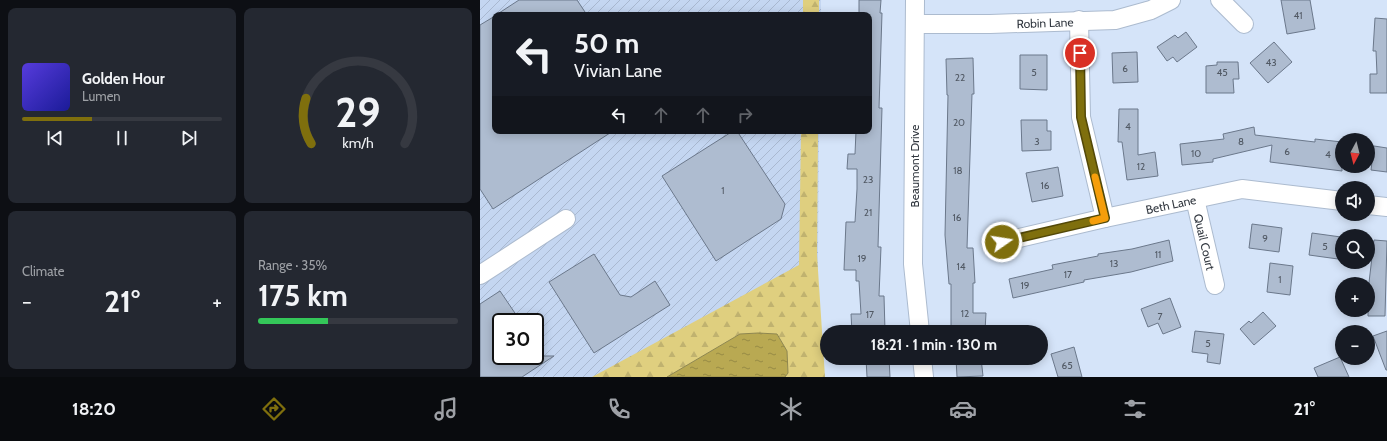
<!DOCTYPE html>
<html lang="en">
<head>
<meta charset="utf-8">
<style>
  :root { --surface:#171b24; --page:#242831; --text:#f1f3f6; --muted:#9ea1a6; --line:#363941; --accent:#7f6f0d }
  body { margin:0; font-family:Cabin,sans-serif; background:var(--page); color:var(--text); height:100vh; display:flex; flex-direction:column; font-size:15px; white-space:nowrap }
  * { box-sizing:border-box; margin:0 }
  p { font-size:13px; color:var(--muted) }
  .icon { flex:none; width:22px; height:22px; fill:none; stroke:currentColor; stroke-width:2; stroke-linecap:round; stroke-linejoin:round }
  .map { position:relative; flex:1; overflow:hidden }
  .side { display:flex; flex-direction:column; gap:8px; padding:8px; background:#0d0f14; width:480px }
  .side>* { flex:none }
  .hud { position:absolute; left:12px; top:12px; width:380px; height:122px; border-radius:8px; box-shadow:0 2px 10px #0003; background:#171b24; color:var(--text); overflow:hidden }
  .needle { width:26px; rotate:187deg }
  .buttons { position:absolute; left:855px; top:133px; display:grid; gap:8px }
  .buttons a { display:grid; place-items:center; width:40px; height:40px; border-radius:50%; background:var(--surface); box-shadow:0 2px 10px #0003; font-size:20px }
  .speed { position:absolute; left:12px; top:313px; display:flex; gap:8px; font-size:20px; font-weight:700; text-align:center }
  .speed>* { display:grid; place-content:center; width:52px; height:52px; border-radius:50%; background:var(--surface); box-shadow:0 2px 10px #0003; line-height:1 }
  .speed .limit { border:2px solid #111; border-radius:6px; background:#fff; color:#111 }
  .pin { position:absolute; display:grid; place-items:center; width:34px; height:34px; color:#fff; margin:-17px; border:2px solid #fff; border-radius:50%; box-shadow:0 1px 4px #0007 }
  .me { position:absolute; width:44px; margin:-22px; rotate:77deg; stroke-linejoin:round; filter:drop-shadow(0 0 3px #0008) }
  .turn { display:flex; align-items:center; gap:14px; height:84px; padding:0 16px; font-size:18px }
  .turn .icon { width:52px; height:52px; stroke-width:2.5 }
  .turn b { display:block; font-size:28px; line-height:34px }
  .lanes { display:flex; align-items:center; height:38px; padding:0 16px; background:#0003; justify-content:center; gap:20px; direction:ltr }
  .lanes .off { opacity:.35 }
  .big { font-size:30px; font-weight:800; line-height:1.1 }
  .side .tile { flex:1; display:flex; flex-direction:column; justify-content:center; gap:6px; min-width:0; padding:0 14px; border-radius:8px; background:var(--page) }
  .side .dial { align-items:center; gap:0 }
  .dial svg { height:104px; overflow:visible; fill:none; stroke:var(--line); stroke-width:7; stroke-linecap:round; text-anchor:middle }
  .dial text { fill:var(--text); stroke:none }
  .song { display:flex; align-items:center; gap:12px }
  .cover { width:48px; height:48px; border-radius:6px; background:linear-gradient(135deg,hsl(250 70% 55%),hsl(240 70% 35%)) }
  .played { height:4px; border-radius:2px; background:linear-gradient(90deg,var(--accent) 35%,var(--line) 35%) }
  .keys { display:flex; justify-content:space-around; direction:ltr }
  .heat { display:flex; justify-content:space-between; align-items:center; font-size:22px; direction:ltr }
  .charge { height:6px; border-radius:3px; background:linear-gradient(90deg,#34c759 35%,var(--line) 0) }
  .side .tiles { flex:1; display:grid; gap:8px; grid-template-columns:repeat(2,1fr) }
  .trip { position:absolute; left:340px; top:325px; width:228px; height:40px; border-radius:20px; background:var(--surface); box-shadow:0 2px 10px #0003; font-weight:800; line-height:40px; text-align:center }
  .tabs { display:flex; height:64px; justify-content:space-around; align-items:center; background:#090b0e; color:var(--muted) }
  .tabs .icon { width:28px; height:28px }
  .tabs .active { color:var(--accent) }
  .tabs b { font-size:18px; color:var(--text) }
  main { display:flex; flex:1; min-height:0 }
  .map>svg:first-child { display:block }
  .industrial { fill:url(#industrial-furrows); fill-rule:evenodd }
  .forest { fill:url(#forest-firs) }
  .water { fill:url(#water-ripples); stroke:#90874d }
  .building { fill:#aebcd0; stroke:#6b788b }
  .lines { fill:none; stroke-linecap:round; stroke-linejoin:round }
  .minor-casing { stroke:#acbbcf; stroke-width:20 }
  .minor { stroke:#fff; stroke-width:18 }
  .route-casing { stroke:#534808; stroke-width:10 }
  .route { stroke:#7f6f0d; stroke-width:7 }
  .slow { stroke:#f59e0b; stroke-width:7 }
  .labels { text-anchor:middle; dominant-baseline:central; stroke-width:4; stroke-linejoin:round; paint-order:stroke }
  .number-label { font-size:10px; fill:#515964 }
  .street-label { font-size:12px; fill:#323840; stroke:#fff }
</style>
</head>
<body>
<main>
<section class="side">
<div class="tiles">
<div class="tile">
<div class="song"><i class="cover"></i><div><b>Golden Hour</b><p>Lumen</p></div></div>
<div class="played"></div>
<div class="keys"><svg class="icon" aria-label="previous" viewBox="0 0 24 24"><path d="M18 5L8 12l10 7zM5 5v14"/></svg><svg class="icon" aria-label="pause" viewBox="0 0 24 24"><path d="M8 5v14M16 5v14"/></svg><svg class="icon" aria-label="next" viewBox="0 0 24 24"><path d="M6 5l10 7-10 7zM19 5v14"/></svg></div>
</div>
<div class="tile dial"><svg viewBox="0 0 100 80">
<path d="M14 69A42 42 0 1 1 86 69"/>
<path d="M14 69A42 42 0 0 1 10 34" stroke="#7f6f0d"/>
<text x="50" y="56" font-size="32" font-weight="700">29</text>
<text x="50" y="72" font-size="11">km/h</text>
</svg></div>
<div class="tile"><p>Climate</p>
<div class="heat"><a>−</a><b class="big">21°</b><a>+</a></div>
</div>
<div class="tile"><p>Range · 35%</p><b class="big">175 km</b><div class="charge"></div></div>
</div>
</section>
<div class="map">
<svg width="907" height="377" viewBox="0 0 907 377">
  <defs>
    <pattern id="industrial-furrows" width="10" height="10" patternUnits="userSpaceOnUse"><rect width="10" height="10" fill="#c4d6f1"/><path d="M-1 1l2-2M0 10L10 0M9 11l2-2" fill="none" stroke="#a9b8d0"/></pattern>
    <pattern id="forest-firs" width="22" height="20" patternUnits="userSpaceOnUse"><rect width="22" height="20" fill="#dfcf7f"/><path d="M5 1l3.5 6h-7zM16 11l3.5 6h-7z" fill="#c0b26f"/></pattern>
    <pattern id="water-ripples" width="26" height="14" patternUnits="userSpaceOnUse"><rect width="26" height="14" fill="#b9a952"/><path d="M2 4q2-2 4 0t4 0M15 11q2-2 4 0t4 0" fill="none" stroke="#978b45"/></pattern>
  </defs>
  <rect width="100%" height="100%" fill="#d5e4f9"/>
  <path class="industrial" d="M0,0H341V15H15V131H339L337,377H0ZM21,322H55V356H21Z"/>
  <g class="forest">
    <rect x="323" y="0" width="16" height="15"/>
    <polygon points="321,131 338,131 337,255 345,377 305,377 308,373 307,351 297,334 278,333 260,334 187,377 112,377 319,265"/>
  </g>
  <polygon class="water" points="278,333 297,334 307,351 308,373 305,377 187,377 260,334"/>
  <g class="building">
    <polygon points="39,0 97,0 107,15 16,15"/>
    <polygon points="379,0 401,0 400,13 402,13 399,108 402,108 398,247 401,247 399,296 404,296 405,331 372,332 371,314 381,314 379,281 376,281 376,270 364,270 366,222 375,222 377,189 377,169 367,169 368,154 375,154 376,131 389,131 389,15 379,15"/>
    <polygon points="801,0 830,0 835,29 807,34"/>
    <polygon points="15,16 15,131 133,131 13,209 0,189 0,25"/>
    <polygon points="895,18 907,19 907,93 890,93 890,74 897,74 896,51 893,51"/>
    <polygon points="706,32 717,47 697,62 693,57 687,61 677,47 695,35 698,38"/>
    <polygon points="794,42 812,62 788,83 770,63"/>
    <polygon points="657,52 658,82 633,83 632,53"/>
    <polygon points="540,55 567,55 567,90 540,89"/>
    <polygon points="493,58 494,94 492,94 487,248 493,248 495,283 493,283 493,313 506,313 505,331 471,330 471,284 469,284 465,235 468,95 467,95 466,59"/>
    <polygon points="737,62 758,62 759,79 753,79 754,93 726,93 726,66 737,65"/>
    <polygon points="639,109 658,109 658,155 675,152 678,176 647,180 642,142 638,142"/>
    <polygon points="541,120 567,120 567,131 571,131 571,150 542,151"/>
    <polygon points="774,127 775,135 835,142 835,139 862,142 862,171 790,162 792,145 733,159 733,162 702,165 700,144 744,139 743,134"/>
    <polygon points="253,131 257,131 305,204 301,219 236,261 182,176"/>
    <polygon points="894,146 907,148 907,172 891,170"/>
    <polygon points="578,167 583,196 552,202 546,173"/>
    <polygon points="772,224 802,228 799,252 769,248"/>
    <polygon points="832,233 861,237 858,259 829,255"/>
    <polygon points="689,240 693,261 651,272 604,280 604,282 533,298 529,279 573,269 572,265 618,256 618,254 652,249"/>
    <polygon points="894,240 907,241 905,316 888,316 888,291"/>
    <polygon points="114,254 140,295 151,297 175,281 190,305 114,353 69,282"/>
    <polygon points="790,263 813,266 810,295 787,292"/>
    <polygon points="20,291 41,322 21,322 21,356 74,356 42,377 0,377 0,304"/>
    <polygon points="690,298 701,327 683,334 678,323 668,327 661,309"/>
    <polygon points="783,312 796,326 774,345 760,329 769,321 771,323"/>
    <polygon points="715,331 744,334 740,364 727,362 728,354 712,352"/>
    <polygon points="907,331 907,370 906,370 893,336"/>
    <polygon points="594,347 602,377 578,377 571,354"/>
    <polygon points="860,357 869,377 838,377 834,368"/>
    <polygon points="386,358 409,358 410,377 387,377"/>
    <polygon points="476,358 501,358 503,376 477,377"/>
  </g>
  <g class="lines">
    <defs>
      <g id="minor">
        <polyline points="435,0 433,264 440,332"/>
        <polyline points="740,0 764,24"/>
        <polyline points="599,20 601,117 625,218"/>
        <path id="s1" d="M435,24H510L635,20L671,10L691,0"/>
        <path id="s2" d="M715,199L735,285"/>
        <polyline points="888,205 907,207"/>
        <path id="s3" d="M522,242L625,218L762,189L862,201"/>
        <polyline points="0,275 86,219"/>
        <polyline points="442,358 444,377"/>
      </g>
    </defs>
    <use href="#minor" class="minor-casing"/>
    <use href="#minor" class="minor"/>
  </g>
  <g class="lines">
    <defs>
      <polyline id="route" points="522,242 625,218 601,117 600,53"/>
    </defs>
    <use href="#route" class="route-casing"/>
    <use href="#route" class="route"/>
    <polyline class="slow" points="613,221 625,218 615,177"/>
  </g>
  <g class="labels">
    <g class="number-label">
      <text x="818" y="15">41</text>
      <text x="791" y="62">43</text>
      <text x="645" y="68">6</text>
      <text x="554" y="72">5</text>
      <text x="742" y="72">45</text>
      <text x="480" y="77">22</text>
      <text x="479" y="122">20</text>
      <text x="648" y="126">4</text>
      <text x="557" y="141">3</text>
      <text x="761" y="141">8</text>
      <text x="807" y="151">6</text>
      <text x="716" y="153">10</text>
      <text x="848" y="154">4</text>
      <text x="661" y="166">12</text>
      <text x="478" y="170">18</text>
      <text x="388" y="179">23</text>
      <text x="565" y="185">16</text>
      <text x="243" y="190">1</text>
      <text x="388" y="212">21</text>
      <text x="477" y="217">16</text>
      <text x="785" y="238">9</text>
      <text x="845" y="246">5</text>
      <text x="678" y="254">11</text>
      <text x="382" y="258">19</text>
      <text x="634" y="263">13</text>
      <text x="481" y="266">14</text>
      <text x="588" y="274">17</text>
      <text x="800" y="279">1</text>
      <text x="545" y="285">19</text>
      <text x="485" y="313">12</text>
      <text x="390" y="314">17</text>
      <text x="680" y="316">7</text>
      <text x="728" y="343">5</text>
      <text x="587" y="365">65</text>
    </g>
    <g class="street-label">
      <text stroke="none"><textPath href="#s1" startOffset="130">Robin Lane</textPath></text>
      <text transform="translate(434 166) rotate(-90)">Beaumont Drive</text>
      <text stroke="none"><textPath href="#s3" startOffset="173">Beth Lane</textPath></text>
      <text stroke="none"><textPath href="#s2" startOffset="44">Quail Court</textPath></text>
    </g>
  </g>
</svg>
<div class="buttons">
<a><svg class="needle" viewBox="-14 -14 28 28"><path d="M0-13l5 13h-10z" fill="#e53935"/><path d="M0 13l5-13h-10z" fill="#9ea1a6"/></svg></a>
<a><svg class="icon" aria-label="sound" viewBox="0 0 24 24"><path d="M4 9h4l5-4v14l-5-4H4zM17 9q2 3 0 6"/></svg></a>
<a><svg class="icon" aria-label="search" viewBox="0 0 24 24"><circle cx="10" cy="10" r="6"/><path d="M15 15l6 6"/></svg></a>
<a>+</a>
<a>−</a>
</div>
<div class="speed"><div class="limit">30</div></div>
<div class="pin" style="left:600px;top:53px;background:#d93025"><svg class="icon" aria-label="arrive" viewBox="0 0 24 24"><path d="M6 21V4h12l-3 4 3 4H6"/></svg></div>
<svg class="me" style="left:522px;top:242px" viewBox="-20 -20 40 40"><circle r="17" fill="#7f6f0d" stroke="#fff" stroke-width="3"/><path d="M0-11L8 9 0 5-8 9z" fill="#fff"/></svg>
<div class="trip">18:21 · 1 min · 130 m</div>
<div class="hud">
<div class="turn"><svg class="icon" aria-label="left" viewBox="0 0 24 24"><path d="M17 20v-9H6M10 6l-5 5 5 5"/></svg><div><b>50 m</b>Vivian Lane</div></div>
<div class="lanes"><svg class="icon" aria-label="left" viewBox="0 0 24 24"><path d="M17 20v-9H6M10 6l-5 5 5 5"/></svg><svg class="icon off" aria-label="ahead" viewBox="0 0 24 24"><path d="M12 20V5M6 11l6-6 6 6"/></svg><svg class="icon off" aria-label="ahead" viewBox="0 0 24 24"><path d="M12 20V5M6 11l6-6 6 6"/></svg><svg class="icon off" aria-label="right" viewBox="0 0 24 24"><path d="M7 20v-9h11M14 6l5 5-5 5"/></svg></div>
</div>
</div>
</main>
<nav class="tabs">
<b>18:20</b>
<svg class="icon active" aria-label="directions" viewBox="0 0 24 24"><path d="M12 3l9 9-9 9-9-9zM9 14v-3h6M13 9l2 2-2 2"/></svg>
<svg class="icon" aria-label="music" viewBox="0 0 24 24"><path d="M9 18V5l10-2v13"/><circle cx="6" cy="18" r="3"/><circle cx="16" cy="16" r="3"/></svg>
<svg class="icon" aria-label="phone" viewBox="0 0 24 24"><path d="M5 4h4l2 5-3 2q2 4 5 5l2-3 5 2v4C11 20 4 13 5 4z"/></svg>
<svg class="icon" aria-label="climate" viewBox="0 0 24 24"><path d="M12 3v18M4 7l16 10M4 17L20 7"/></svg>
<svg class="icon" aria-label="car" viewBox="0 0 24 24"><path d="M5 17H2v-5l4-1 3-4h7l3 4 3 1v5h-3M9 17h6M6 11h13"/><circle cx="7" cy="17" r="2"/><circle cx="17" cy="17" r="2"/></svg>
<svg class="icon" aria-label="filters" viewBox="0 0 24 24"><path d="M4 7h16M4 17h16"/><circle cx="9" cy="7" r="2"/><circle cx="15" cy="17" r="2"/></svg>
<b>21°</b>
</nav>
</body>
</html>
